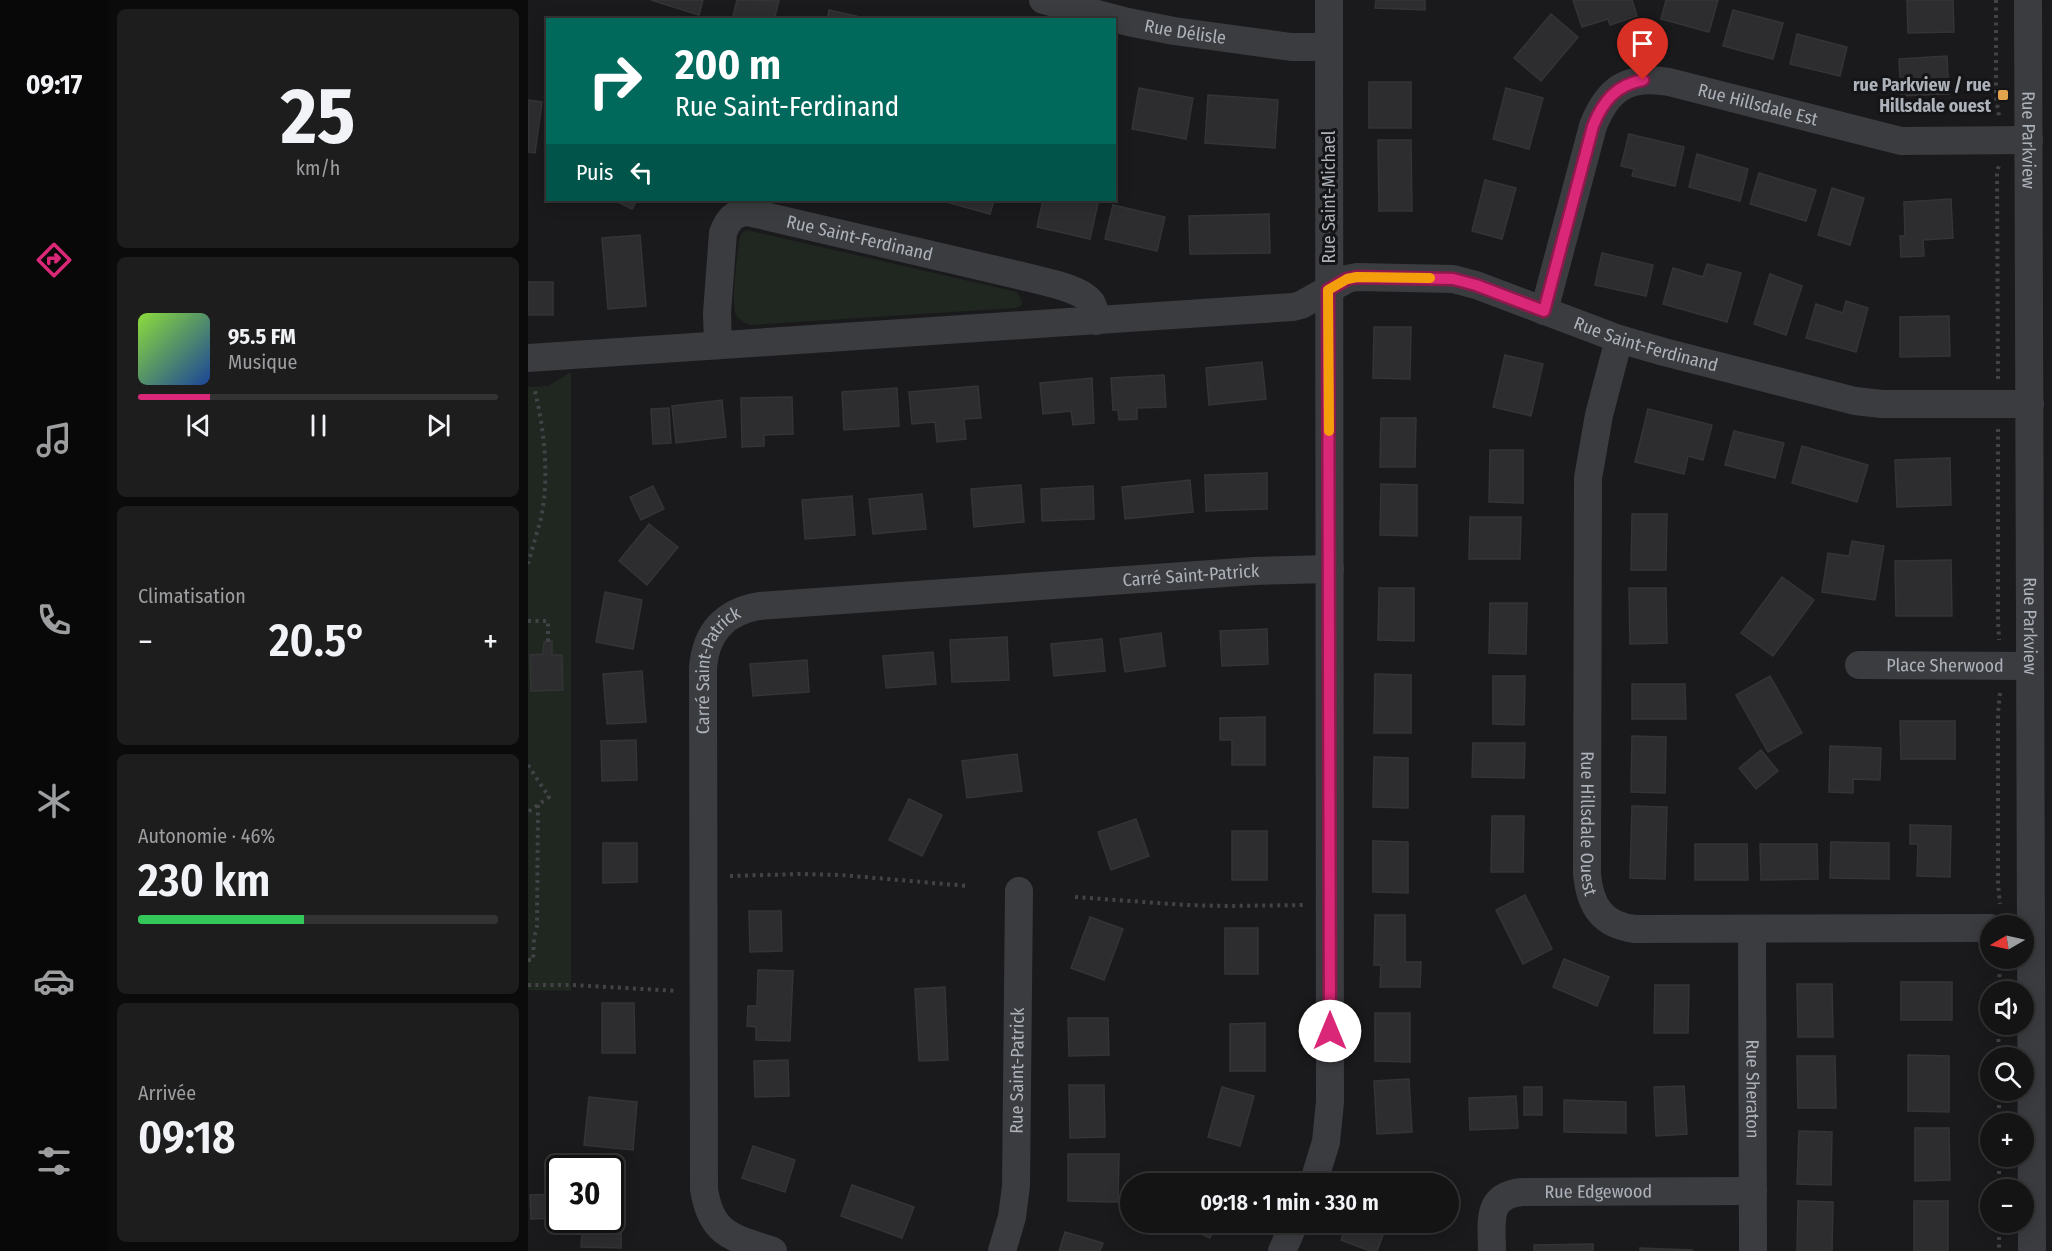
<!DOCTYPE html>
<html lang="fr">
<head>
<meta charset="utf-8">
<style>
  :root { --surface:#141415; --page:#1d1d1e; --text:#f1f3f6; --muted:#9d9ea0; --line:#333334; --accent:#db2777 }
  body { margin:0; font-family:"Fira Sans Condensed",sans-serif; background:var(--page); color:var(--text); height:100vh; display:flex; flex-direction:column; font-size:22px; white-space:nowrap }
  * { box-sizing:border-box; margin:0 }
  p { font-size:20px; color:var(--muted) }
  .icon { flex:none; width:33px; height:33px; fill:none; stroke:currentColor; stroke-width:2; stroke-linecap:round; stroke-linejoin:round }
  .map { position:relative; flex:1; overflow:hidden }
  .sheet { display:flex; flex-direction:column; gap:9px; padding:9px; background:#0b0b0c; width:420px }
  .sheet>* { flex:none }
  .top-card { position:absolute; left:18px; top:18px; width:570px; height:183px; border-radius:0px; box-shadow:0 3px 15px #0003,0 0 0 2px var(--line); background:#00695c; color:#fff; overflow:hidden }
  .needle { width:39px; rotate:261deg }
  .fabs { position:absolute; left:1452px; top:915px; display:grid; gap:12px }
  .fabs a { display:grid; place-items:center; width:54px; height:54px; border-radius:50%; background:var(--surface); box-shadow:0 3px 15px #0003,0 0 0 2px var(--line); font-size:30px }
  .speed { position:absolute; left:18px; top:1155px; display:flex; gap:12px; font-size:30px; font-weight:700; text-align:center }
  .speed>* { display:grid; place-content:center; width:78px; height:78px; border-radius:50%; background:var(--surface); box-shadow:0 3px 15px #0003,0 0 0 2px var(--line); line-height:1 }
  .speed .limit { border:3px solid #111; border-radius:9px; background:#fff; color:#111 }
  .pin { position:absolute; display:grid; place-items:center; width:51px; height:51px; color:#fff; margin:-62px -26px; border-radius:50% 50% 50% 0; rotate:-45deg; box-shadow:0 0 6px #0007 }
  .pin .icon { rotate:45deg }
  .me { position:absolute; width:66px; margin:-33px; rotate:0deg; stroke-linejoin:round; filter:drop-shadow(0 0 4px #0008) }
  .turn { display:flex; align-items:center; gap:21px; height:126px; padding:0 30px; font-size:27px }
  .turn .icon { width:78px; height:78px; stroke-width:2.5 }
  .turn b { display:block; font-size:42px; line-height:51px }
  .then { display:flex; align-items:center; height:57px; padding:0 30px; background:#0003; gap:12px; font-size:22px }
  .big { font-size:45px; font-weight:600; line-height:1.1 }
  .sheet .tile { flex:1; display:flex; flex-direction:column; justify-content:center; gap:9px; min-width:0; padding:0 21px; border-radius:9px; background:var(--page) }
  .sheet .dial { align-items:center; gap:0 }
  .dial b { font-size:78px; line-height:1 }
  .song { display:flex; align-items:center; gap:18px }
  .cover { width:72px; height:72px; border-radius:9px; background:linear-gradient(135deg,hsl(90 70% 55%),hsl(220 70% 35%)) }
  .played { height:6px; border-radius:3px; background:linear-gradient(90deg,var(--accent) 20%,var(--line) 20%) }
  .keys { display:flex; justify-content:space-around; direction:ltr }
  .heat { display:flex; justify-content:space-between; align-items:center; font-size:33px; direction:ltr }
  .charge { height:9px; border-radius:4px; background:linear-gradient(90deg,#34c759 46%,var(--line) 0) }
  .trip { position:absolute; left:592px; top:1173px; width:339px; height:60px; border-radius:30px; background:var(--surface); box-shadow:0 3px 15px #0003,0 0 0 2px var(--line); font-weight:600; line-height:60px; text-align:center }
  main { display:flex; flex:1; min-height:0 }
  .tabs { display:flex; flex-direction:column; width:108px; justify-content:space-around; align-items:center; background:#080808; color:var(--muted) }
  .tabs .icon { width:42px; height:42px }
  .tabs .active { color:var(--accent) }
  .tabs b { font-size:27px; color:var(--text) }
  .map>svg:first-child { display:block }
  .green { fill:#202620 }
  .building { fill:#2d2d2f; stroke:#343437; stroke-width:1.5 }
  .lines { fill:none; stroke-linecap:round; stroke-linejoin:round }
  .path { stroke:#414347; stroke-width:4; stroke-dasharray:3 4.5; stroke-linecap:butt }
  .minor { stroke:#3b3c40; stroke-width:28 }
  .route-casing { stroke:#8e194d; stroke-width:15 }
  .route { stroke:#db2777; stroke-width:10 }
  .slow { stroke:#f59e0b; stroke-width:10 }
  .poi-dot { fill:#e1a44c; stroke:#151517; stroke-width:2 }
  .labels { text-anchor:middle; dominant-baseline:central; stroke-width:6; stroke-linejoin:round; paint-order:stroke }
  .street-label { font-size:18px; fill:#adb2ba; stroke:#151517 }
  .poi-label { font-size:18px; font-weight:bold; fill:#adb2ba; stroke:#151517; text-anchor:end }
</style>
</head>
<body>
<main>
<nav class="tabs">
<b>09:17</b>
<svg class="icon active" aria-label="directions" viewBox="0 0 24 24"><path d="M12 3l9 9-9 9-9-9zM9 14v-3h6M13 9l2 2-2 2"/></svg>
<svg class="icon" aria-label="music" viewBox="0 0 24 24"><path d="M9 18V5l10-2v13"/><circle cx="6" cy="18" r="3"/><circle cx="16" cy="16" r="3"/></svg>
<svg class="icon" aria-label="phone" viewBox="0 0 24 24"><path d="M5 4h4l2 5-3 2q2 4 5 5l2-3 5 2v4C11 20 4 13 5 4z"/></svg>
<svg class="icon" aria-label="climate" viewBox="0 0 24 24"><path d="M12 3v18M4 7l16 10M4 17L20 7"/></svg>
<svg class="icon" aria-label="car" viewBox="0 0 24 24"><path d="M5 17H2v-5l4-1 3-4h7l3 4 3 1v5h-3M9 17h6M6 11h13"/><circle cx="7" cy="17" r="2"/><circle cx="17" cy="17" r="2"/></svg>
<svg class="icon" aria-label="filters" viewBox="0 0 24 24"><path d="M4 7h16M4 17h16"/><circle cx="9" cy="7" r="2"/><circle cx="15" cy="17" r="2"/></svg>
</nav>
<section class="sheet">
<div class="tile dial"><b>25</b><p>km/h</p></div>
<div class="tile">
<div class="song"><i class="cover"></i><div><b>95.5 FM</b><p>Musique</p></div></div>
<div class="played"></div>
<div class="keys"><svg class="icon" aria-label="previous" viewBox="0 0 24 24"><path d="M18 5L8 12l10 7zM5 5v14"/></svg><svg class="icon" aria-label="pause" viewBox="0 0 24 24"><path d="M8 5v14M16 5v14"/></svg><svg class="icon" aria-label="next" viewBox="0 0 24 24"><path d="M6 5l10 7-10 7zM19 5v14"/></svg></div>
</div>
<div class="tile"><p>Climatisation</p>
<div class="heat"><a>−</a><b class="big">20.5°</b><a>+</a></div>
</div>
<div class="tile"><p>Autonomie · 46%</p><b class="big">230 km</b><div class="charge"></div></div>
<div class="tile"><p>Arrivée</p><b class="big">09:18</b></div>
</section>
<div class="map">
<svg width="1524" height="1251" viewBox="0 0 1524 1251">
  <rect width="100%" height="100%" fill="#1a1a1c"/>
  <g class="green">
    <path d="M219,230L489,292L494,302L493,306L487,308L223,325C217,323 212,321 208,315C202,301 210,256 211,239L214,233Z"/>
    <polygon points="43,372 43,991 0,990 0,387 20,386"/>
  </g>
  <g class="building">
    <polygon points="123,0 175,0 171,15"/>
    <polygon points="209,0 251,1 246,20 204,20"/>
    <polygon points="848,0 897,0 897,10 847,8"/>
    <polygon points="1045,0 1104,0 1109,16 1082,25 1080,19 1054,27"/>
    <polygon points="1138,0 1190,0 1181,32 1133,19"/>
    <polygon points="1379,0 1425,0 1426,32 1380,33"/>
    <polygon points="301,10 346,20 299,20"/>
    <polygon points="1205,10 1255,23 1245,59 1195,46"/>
    <polygon points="1023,14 1050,37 1013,81 986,58"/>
    <polygon points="1269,34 1319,47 1312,76 1262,64"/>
    <polygon points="1419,56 1421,94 1373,96 1371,59"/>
    <rect x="841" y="82" width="42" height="46"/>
    <polygon points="611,88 665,98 658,139 604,129"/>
    <polygon points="978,88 1015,98 1001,149 965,139"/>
    <polygon points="680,95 750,100 747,148 677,143"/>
    <polygon points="0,100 14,102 7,153 0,152"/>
    <polygon points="1101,134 1156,147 1147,186 1104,176 1106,169 1093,166"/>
    <polygon points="850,140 883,140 884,211 851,211"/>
    <polygon points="1169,154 1220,169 1212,201 1161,187"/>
    <polygon points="1231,173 1288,190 1278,221 1222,204"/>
    <polygon points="957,180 988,188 974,239 944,231"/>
    <polygon points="1304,188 1336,198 1322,245 1290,235"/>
    <polygon points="1423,199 1425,238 1395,240 1396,256 1373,257 1372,236 1377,236 1376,202"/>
    <polygon points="86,200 109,200 104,209"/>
    <polygon points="411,200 466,200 462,214"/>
    <polygon points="515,200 554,200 570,203 562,239 509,227"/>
    <polygon points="585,205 637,217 629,251 577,239"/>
    <polygon points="741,214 742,253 662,254 661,216"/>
    <polygon points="112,235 118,306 80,309 74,238"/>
    <polygon points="1074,253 1125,265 1118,296 1067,285"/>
    <polygon points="1179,264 1213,273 1199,322 1135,304 1145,268 1175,277"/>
    <polygon points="1242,274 1274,286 1258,335 1226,324"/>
    <rect x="0" y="282" width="25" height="33"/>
    <polygon points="1318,301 1340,308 1328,352 1278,338 1288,304 1315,313"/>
    <polygon points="1421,316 1422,356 1372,357 1372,317"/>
    <polygon points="846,327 883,327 882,379 845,378"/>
    <polygon points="977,355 1015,364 1003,416 965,407"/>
    <polygon points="734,362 738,399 681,405 678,368"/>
    <polygon points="636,375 638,407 609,408 609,419 591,420 590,410 585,410 583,378"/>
    <polygon points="564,378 566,423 545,425 543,411 515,414 512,383"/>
    <polygon points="450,386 453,418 436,419 438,439 409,442 407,422 384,424 381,392"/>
    <polygon points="369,388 371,426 316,430 314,392"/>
    <polygon points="264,397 265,434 236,435 236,446 214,447 213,398"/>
    <polygon points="194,400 198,437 148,443 144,406"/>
    <polygon points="141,408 143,443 125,444 123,409"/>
    <polygon points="1120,409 1184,425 1175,460 1160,456 1156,474 1107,462"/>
    <polygon points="853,418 888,418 887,467 852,467"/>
    <polygon points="1206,431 1256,443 1247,478 1197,465"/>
    <polygon points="1274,446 1340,465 1329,502 1264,483"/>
    <polygon points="962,450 995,450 995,503 961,502"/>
    <polygon points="1422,458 1423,505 1369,507 1367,460"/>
    <polygon points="739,473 739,509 678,511 677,475"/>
    <polygon points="662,480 665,512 597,519 594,487"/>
    <polygon points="853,484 889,485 889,536 852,535"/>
    <polygon points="493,485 496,522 446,527 443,489"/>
    <polygon points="125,486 136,509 113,520 102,497"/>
    <polygon points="565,486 566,519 514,521 513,489"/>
    <polygon points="394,494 398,529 345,534 341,499"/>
    <polygon points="324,496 327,535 277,539 274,500"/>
    <polygon points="1104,514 1139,514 1138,570 1103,570"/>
    <polygon points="942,517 993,517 992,559 941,559"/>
    <polygon points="121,524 150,547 119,585 91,561"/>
    <polygon points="1324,541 1356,546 1347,600 1294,592 1300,553 1321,556"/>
    <polygon points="1423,560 1424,616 1368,616 1367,561"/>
    <polygon points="1254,577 1286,600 1245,656 1213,633"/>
    <polygon points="851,588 886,588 886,641 850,640"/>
    <polygon points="1101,588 1138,588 1139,643 1102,644"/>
    <polygon points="77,592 114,600 105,649 68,642"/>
    <polygon points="962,603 999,603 998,654 961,653"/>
    <polygon points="739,629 740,664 694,666 692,631"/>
    <polygon points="633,633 637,666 597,672 592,639"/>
    <polygon points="479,637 481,680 424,682 422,640"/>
    <polygon points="574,639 577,671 526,676 523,644"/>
    <polygon points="24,641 24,655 34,655 35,690 3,691 2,655 15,654 16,642"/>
    <polygon points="405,652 408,684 358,688 355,656"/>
    <polygon points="279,660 281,692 225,696 222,664"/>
    <polygon points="114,671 118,722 79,724 75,674"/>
    <polygon points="847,674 883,675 883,733 846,733"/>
    <polygon points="965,676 997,676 996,725 965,724"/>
    <polygon points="1242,676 1274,733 1240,752 1208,695"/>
    <polygon points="1104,684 1157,684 1158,719 1104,719"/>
    <polygon points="737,717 737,765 704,765 704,740 692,740 692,718"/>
    <polygon points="1372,721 1427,721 1427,759 1373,759"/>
    <polygon points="1104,736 1138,737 1137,793 1103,792"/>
    <polygon points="108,740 109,780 74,781 73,741"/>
    <polygon points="945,743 997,743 996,778 944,777"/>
    <polygon points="1302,746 1353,748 1352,780 1325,779 1325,793 1301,792"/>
    <polygon points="1233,750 1250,771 1228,789 1211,768"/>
    <polygon points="489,754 494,791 439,798 434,761"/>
    <polygon points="846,757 880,758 880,808 845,807"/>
    <polygon points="381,799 414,815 394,856 361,840"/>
    <polygon points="1104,806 1139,807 1137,879 1102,878"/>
    <polygon points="964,816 996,816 995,872 963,872"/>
    <polygon points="608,819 621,856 583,870 570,832"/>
    <polygon points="1382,825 1423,826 1422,877 1389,876 1390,844 1382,844"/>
    <rect x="704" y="831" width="35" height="49"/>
    <polygon points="845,841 880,842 880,893 845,892"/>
    <polygon points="1303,842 1361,843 1361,879 1302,878"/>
    <polygon points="75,843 109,843 109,882 75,883"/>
    <polygon points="1167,844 1219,844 1220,880 1167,880"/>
    <polygon points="1232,844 1289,844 1290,879 1233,880"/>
    <polygon points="997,895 1024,949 995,964 968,910"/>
    <polygon points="221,911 253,911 254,951 222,952"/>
    <polygon points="847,915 877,915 877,962 893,962 892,987 852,987 853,965 846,965"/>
    <polygon points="562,917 595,929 576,980 543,968"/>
    <rect x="697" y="928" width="33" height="46"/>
    <polygon points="1036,959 1081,977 1069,1006 1025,987"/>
    <polygon points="230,970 265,971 262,1041 228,1040 228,1027 219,1026 220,1006 229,1006"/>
    <rect x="1373" y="982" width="51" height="38"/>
    <polygon points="1269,984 1304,984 1305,1037 1270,1037"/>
    <polygon points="1127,985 1161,985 1160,1033 1126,1033"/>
    <polygon points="417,987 420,1060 391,1061 387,989"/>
    <polygon points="74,1003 106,1003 107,1053 74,1053"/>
    <polygon points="847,1013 882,1013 882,1062 847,1061"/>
    <polygon points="540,1018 580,1018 581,1055 541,1056"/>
    <polygon points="737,1023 737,1071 702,1071 702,1024"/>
    <polygon points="1380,1055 1421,1056 1421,1112 1380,1111"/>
    <polygon points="1269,1056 1307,1056 1308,1108 1270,1108"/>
    <polygon points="260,1060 261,1096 227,1097 226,1061"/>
    <polygon points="881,1079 884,1132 849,1134 846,1081"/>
    <polygon points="541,1085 576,1085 577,1137 542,1138"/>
    <polygon points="1156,1086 1159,1134 1128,1136 1126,1087"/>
    <polygon points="694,1087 726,1096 712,1146 680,1137"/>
    <rect x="996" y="1087" width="18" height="28"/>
    <polygon points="988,1096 990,1128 942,1130 941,1098"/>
    <polygon points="61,1097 109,1102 105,1150 56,1145"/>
    <polygon points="1036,1100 1098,1102 1098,1133 1036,1132"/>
    <polygon points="1387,1128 1421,1128 1422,1180 1387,1181"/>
    <polygon points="1271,1131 1304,1132 1303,1185 1269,1184"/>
    <polygon points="225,1146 267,1160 257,1192 214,1178"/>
    <polygon points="540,1154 591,1154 590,1202 540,1201"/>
    <polygon points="670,1177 685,1184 668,1184"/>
    <polygon points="324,1185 386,1207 374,1238 313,1216"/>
    <polygon points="82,1192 94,1193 93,1248 53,1247 55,1220 82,1220"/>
    <polygon points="32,1194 32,1218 3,1219 2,1195"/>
    <polygon points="1270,1201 1305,1202 1304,1251 1269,1251"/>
    <rect x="1386" y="1201" width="34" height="50"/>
    <polygon points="651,1222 689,1222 682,1238 650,1224"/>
    <polygon points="820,1222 860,1222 849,1251 842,1251 813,1240"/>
    <polygon points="537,1232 575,1243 572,1251 531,1251"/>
    <polygon points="1065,1244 1065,1251 1006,1251 1006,1245"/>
    <polygon points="1112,1248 1164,1250 1164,1251 1112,1251"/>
  </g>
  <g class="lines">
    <g class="path">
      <polyline points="1468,0 1468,97 1471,116"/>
      <polyline points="1470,379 1469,173 1471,165"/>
      <polyline points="1470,429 1470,620 1471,640"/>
      <path d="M0,564C4,549 9,533 13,518C22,476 16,428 6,387"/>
      <polyline points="0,621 20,621 20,642"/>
      <polyline points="1472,693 1470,713 1470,884 1472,904"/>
      <polyline points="0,765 21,797 0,812"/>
      <polyline points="202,876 272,874 313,875 440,886"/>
      <polyline points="547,897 657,905 700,906 777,905"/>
      <polyline points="0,960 5,960 6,938 9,926 10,805"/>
      <polyline points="0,985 45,985 149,991"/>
      <polyline points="1470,992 1473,958"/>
      <polyline points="1470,1024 1471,1058"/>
      <polyline points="1471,1090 1471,1124"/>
      <polyline points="1471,1156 1471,1190"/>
      <polyline points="1471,1222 1471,1251"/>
    </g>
    <g class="minor">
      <path id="s1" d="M515,0L600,22L646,31L763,47H801"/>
      <path id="s2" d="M1500,0L1504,1251"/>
      <path id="s3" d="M1016,311L1065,126C1080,88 1100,75 1141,82L1373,141L1501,140"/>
      <path id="s4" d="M1091,339L1071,415L1060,478L1059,874C1062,906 1074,925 1107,929L1462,928"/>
      <path id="s5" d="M190,344L189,313L195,233C200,220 205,213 220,212L494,276C512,281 552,287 563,302C567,308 567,314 568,321"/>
      <path id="s6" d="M0,358L765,307L773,305L819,279L829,277L925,279L948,285L1091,339L1136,352L1327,401L1354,404H1502"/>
      <path id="s7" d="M1331,665L1502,666"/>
      <path id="s8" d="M1224,929L1225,1251"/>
      <polyline points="785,1184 798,1142 802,1102 801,0"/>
      <path id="s9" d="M245,1251C206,1238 183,1236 176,1189L175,667C178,633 196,612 231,606L726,571L802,569"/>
      <path id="s10" d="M474,1251L484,1217L488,1186L491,891"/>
      <polyline points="754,1251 767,1222"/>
      <path id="s11" d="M964,1251C964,1222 957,1196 994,1192L1225,1191"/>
    </g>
  </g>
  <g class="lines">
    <defs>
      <path id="route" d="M802,1031L800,290L819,279L829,277L925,279L948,285L1016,311L1065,126C1075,101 1088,85 1115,80"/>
    </defs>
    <use href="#route" class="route-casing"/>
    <use href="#route" class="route"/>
    <polyline class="slow" points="801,431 800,290 819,279 829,277 902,278"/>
  </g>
  <rect class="poi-dot" x="1469" y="89" width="12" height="12" rx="3"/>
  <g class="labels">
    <g class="street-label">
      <text stroke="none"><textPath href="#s1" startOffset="146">Rue Délisle</textPath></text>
      <text stroke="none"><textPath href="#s3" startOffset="381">Rue Hillsdale Est</textPath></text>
      <text stroke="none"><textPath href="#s2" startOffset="140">Rue Parkview</textPath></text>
      <text transform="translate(801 197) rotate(-90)">Rue Saint-Michael</text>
      <text stroke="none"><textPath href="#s5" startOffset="261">Rue Saint-Ferdinand</textPath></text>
      <text stroke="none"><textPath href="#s6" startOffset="1138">Rue Saint-Ferdinand</textPath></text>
      <text stroke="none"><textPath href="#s9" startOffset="1146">Carré Saint-Patrick</textPath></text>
      <text stroke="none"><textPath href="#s2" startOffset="626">Rue Parkview</textPath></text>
      <text stroke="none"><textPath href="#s7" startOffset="86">Place Sherwood</textPath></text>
      <text stroke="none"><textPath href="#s9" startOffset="624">Carré Saint-Patrick</textPath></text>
      <text stroke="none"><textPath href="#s4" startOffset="488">Rue Hillsdale Ouest</textPath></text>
      <text stroke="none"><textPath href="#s10" startOffset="182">Rue Saint-Patrick</textPath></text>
      <text stroke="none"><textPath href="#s8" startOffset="160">Rue Sheraton</textPath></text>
      <text stroke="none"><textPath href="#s11" startOffset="153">Rue Edgewood</textPath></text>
    </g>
    <g class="poi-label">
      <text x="1463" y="85">rue Parkview / rue<tspan x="1463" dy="21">Hillsdale ouest</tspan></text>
    </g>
  </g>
</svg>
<div class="fabs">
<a><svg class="needle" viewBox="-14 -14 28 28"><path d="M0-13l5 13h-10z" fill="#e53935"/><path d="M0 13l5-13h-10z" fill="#9d9ea0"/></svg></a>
<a><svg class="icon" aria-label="sound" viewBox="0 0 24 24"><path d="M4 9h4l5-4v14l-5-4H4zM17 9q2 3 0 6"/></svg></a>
<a><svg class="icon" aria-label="search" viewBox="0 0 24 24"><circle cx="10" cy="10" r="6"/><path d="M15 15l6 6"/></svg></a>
<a>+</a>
<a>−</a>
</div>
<div class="speed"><div class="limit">30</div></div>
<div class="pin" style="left:1115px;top:80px;background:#d93025"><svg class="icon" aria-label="arrive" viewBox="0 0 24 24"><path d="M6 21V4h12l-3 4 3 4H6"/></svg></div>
<svg class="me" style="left:802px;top:1031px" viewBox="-20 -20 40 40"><circle r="19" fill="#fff"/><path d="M0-13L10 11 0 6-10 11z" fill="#db2777"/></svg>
<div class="trip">09:18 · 1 min · 330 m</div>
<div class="top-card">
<div class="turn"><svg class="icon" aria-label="right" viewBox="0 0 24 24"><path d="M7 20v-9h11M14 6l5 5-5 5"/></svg><div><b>200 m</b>Rue Saint-Ferdinand</div></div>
<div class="then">Puis<svg class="icon" aria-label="left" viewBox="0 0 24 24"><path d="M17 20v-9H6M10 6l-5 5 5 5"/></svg></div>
</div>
</div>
</main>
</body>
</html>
